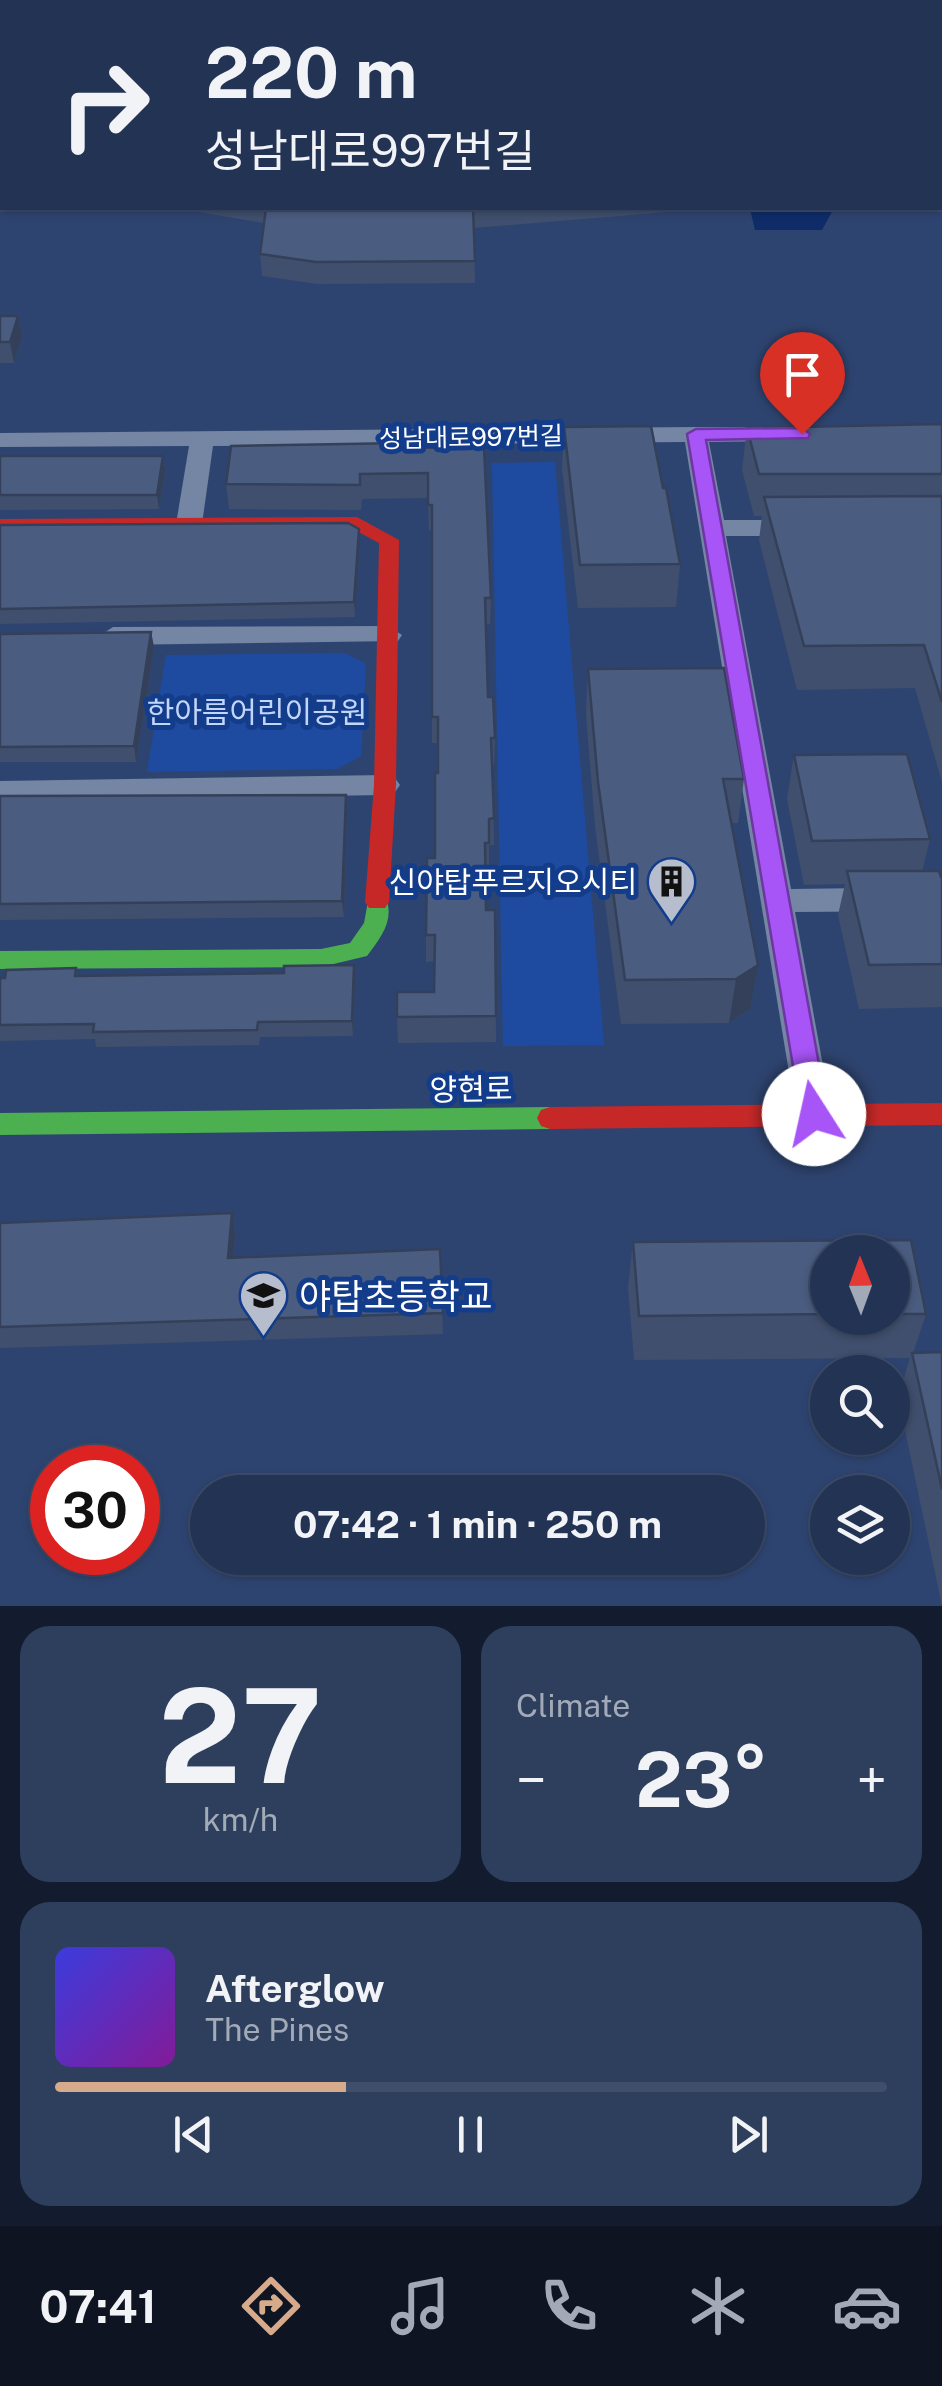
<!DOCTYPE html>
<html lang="en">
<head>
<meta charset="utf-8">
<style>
  :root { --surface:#223354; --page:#2e3f5e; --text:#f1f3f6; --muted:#a2aab8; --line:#3f4e6b; --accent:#d6ab8b }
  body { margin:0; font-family:"Public Sans","Noto Sans KR",sans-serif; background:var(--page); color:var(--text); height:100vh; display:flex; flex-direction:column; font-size:38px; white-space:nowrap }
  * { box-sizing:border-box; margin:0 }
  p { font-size:32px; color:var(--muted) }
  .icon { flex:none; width:55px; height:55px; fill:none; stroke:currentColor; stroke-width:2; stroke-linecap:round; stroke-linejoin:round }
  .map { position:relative; height:1606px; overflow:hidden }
  .drawer { display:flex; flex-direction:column; gap:20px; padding:20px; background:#131c2e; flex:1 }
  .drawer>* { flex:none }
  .banner { position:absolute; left:0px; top:0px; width:942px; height:210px; box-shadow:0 2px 8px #0004,0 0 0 2px var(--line); background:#223354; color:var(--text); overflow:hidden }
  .needle { width:65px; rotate:359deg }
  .controls { position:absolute; left:810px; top:1235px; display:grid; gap:20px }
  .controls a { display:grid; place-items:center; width:100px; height:100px; border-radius:50%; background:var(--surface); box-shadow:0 2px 8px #0004,0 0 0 2px var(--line); font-size:50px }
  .speed { position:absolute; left:30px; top:1445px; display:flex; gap:20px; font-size:50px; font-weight:700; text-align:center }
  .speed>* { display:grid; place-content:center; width:130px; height:130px; border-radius:50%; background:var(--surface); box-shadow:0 2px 8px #0004,0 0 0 2px var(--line); line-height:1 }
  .speed .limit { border:15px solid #d22; background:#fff; color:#111 }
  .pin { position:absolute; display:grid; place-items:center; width:85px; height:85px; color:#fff; margin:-102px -42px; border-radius:50% 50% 50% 0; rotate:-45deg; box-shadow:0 0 10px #0007 }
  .pin .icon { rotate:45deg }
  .me { position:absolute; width:110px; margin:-55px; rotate:350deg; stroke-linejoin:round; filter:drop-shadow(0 0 8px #0008) }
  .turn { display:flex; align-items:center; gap:35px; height:210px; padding:0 40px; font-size:45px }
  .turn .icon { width:130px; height:130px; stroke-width:2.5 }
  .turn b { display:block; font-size:70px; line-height:85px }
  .big { font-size:75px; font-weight:700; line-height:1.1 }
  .drawer .widget { flex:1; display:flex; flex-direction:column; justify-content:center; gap:15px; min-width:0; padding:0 35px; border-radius:30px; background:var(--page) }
  .drawer .dial { align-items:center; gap:0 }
  .dial b { font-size:130px; line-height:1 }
  .song { display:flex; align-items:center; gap:30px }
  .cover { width:120px; height:120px; border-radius:15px; background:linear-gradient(135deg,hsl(240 70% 55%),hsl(290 70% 35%)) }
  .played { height:10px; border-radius:5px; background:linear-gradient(90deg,var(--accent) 35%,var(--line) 35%) }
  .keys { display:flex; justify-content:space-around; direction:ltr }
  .heat { display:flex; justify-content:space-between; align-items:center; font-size:55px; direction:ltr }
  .drawer .tiles { flex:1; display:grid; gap:20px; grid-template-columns:1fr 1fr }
  .widget:last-child { grid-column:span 2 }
  .trip { position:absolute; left:190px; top:1475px; width:575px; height:100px; border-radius:50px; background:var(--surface); box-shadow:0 2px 8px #0004,0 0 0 2px var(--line); font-weight:700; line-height:100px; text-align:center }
  .tabs { display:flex; height:160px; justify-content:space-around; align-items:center; background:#0e1422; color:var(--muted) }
  .tabs .icon { width:70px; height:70px }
  .tabs .selected { color:var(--accent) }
  .tabs b { font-size:45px; color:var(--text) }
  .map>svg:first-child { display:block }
  .green { fill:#1e4b9f }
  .water { fill:#0f2c69 }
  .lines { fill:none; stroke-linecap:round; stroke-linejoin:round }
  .highway-tunnel { stroke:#4d6085; stroke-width:34; stroke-dasharray:34 18; stroke-linecap:butt }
  .street { fill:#7585a4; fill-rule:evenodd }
  .fast { fill:#4caf50; fill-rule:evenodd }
  .slow { fill:#ffc107; fill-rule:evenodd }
  .jam { fill:#c62828; fill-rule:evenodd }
  .wall { fill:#404f6d; fill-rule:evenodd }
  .shaded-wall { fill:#344059 }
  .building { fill:#4a5c7f; stroke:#344059; stroke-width:2.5 }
  .route { fill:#a855f7; stroke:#6d37a1; stroke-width:2.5 }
  .labels { text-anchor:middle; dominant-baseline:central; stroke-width:10; stroke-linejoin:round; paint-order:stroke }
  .far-street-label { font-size:25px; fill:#fff; stroke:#133c8b }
  .park-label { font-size:30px; fill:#c2d6fc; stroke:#133c8b }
  .poi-label { font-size:30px; fill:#fff; stroke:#133c8b; text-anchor:end }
  .street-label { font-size:30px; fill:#fff; stroke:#133c8b }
  .near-poi-label { font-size:35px; fill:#fff; stroke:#133c8b; text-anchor:start }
</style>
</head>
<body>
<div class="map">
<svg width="942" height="1606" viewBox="0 0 942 1606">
  <rect width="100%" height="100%" fill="#2e4470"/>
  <g class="green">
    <polygon points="555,462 604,1045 503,1046 492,463"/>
    <polygon points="345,653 366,664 361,756 337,769 147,772 166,655"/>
  </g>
  <polygon class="water" points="834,208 822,230 755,230 750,209"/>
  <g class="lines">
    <polyline class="highway-tunnel" points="870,2 917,0"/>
    <g class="street">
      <polygon points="696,427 784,427 796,434 784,441 709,442 724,520 799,520 812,528 799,536 726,536 791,889 942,887 942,911 795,912 832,1115 826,1125 814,1129 802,1125 796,1115 685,442 213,446 202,524 189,532 176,524 189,446 0,447 0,433"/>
      <polygon points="388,626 402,635 398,641 113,645 99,636 113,627"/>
      <polygon points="385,775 395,778 400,785 395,792 385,795 0,801 0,781"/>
    </g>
    <g class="fast">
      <polygon points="228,0 269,0 270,2 230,2"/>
      <rect x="873" y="0" width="12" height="2"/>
      <path d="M377,893L385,896C396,920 380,938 367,956L321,967L0,969V951L321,949L350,943L364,923L369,896Z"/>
      <polygon points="550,1107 559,1110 563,1118 559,1126 550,1129 0,1135 0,1113"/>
    </g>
    <rect class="slow" x="940" y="22" width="2" height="8"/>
    <g class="jam">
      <polygon points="592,0 773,0 774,2 594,2"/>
      <rect x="940" y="4" width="2" height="8"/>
      <polygon points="357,517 399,540 396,785 389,902 385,908 369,908 365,902 374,785 379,543 353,529 0,531 0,519"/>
      <polygon points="942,1103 942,1125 550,1129 541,1126 537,1118 541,1110 550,1107"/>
    </g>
  </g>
  <g class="wall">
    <polygon points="192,208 716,208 474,228 475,283 318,284 262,276 260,254 264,223 193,211"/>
    <polygon points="0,316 18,316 22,336 14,363 0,363"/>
    <polygon points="942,424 942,782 915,688 797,690 759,540 762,516 754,516 742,470 747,428"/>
    <polygon points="564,427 663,488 680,564 676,607 578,608 562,469"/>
    <polygon points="484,447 491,598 490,624 486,624 488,697 495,738 494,765 492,765 494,845 489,845 489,869 485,869 486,910 495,910 496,1042 398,1043 397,1017 434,992 434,961 426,962 426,935 435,858 438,773 438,743 432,743 432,530 429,530 428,498 362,499 361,510 229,509 226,484 403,448"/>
    <polygon points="0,456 163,456 165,470 159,509 0,510"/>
    <polygon points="0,525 359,529 360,544 355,617 0,624"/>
    <polygon points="151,632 154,647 136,762 0,762 0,634"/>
    <polygon points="588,669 744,779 738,823 731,823 750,1009 729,1023 621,1024 595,826 586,713"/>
    <polygon points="794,755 930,839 922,871 942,877 942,1007 859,1009 838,915 845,884 804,885 787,799"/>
    <polygon points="346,795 347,810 344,917 0,920 0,796"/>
    <polygon points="76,968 78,976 355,980 353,1036 260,1037 259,1045 96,1047 95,1039 0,1041 0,978"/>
    <polygon points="0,1223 235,1235 233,1258 440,1249 443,1334 0,1348"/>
    <path d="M911,1240L926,1314L913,1353L942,1352V1606L898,1397L910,1358L634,1360L628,1287L633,1242ZM828,1252H892V1318H828Z"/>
  </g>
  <g class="shaded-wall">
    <polygon points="18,316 22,336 14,363 10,342"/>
    <polygon points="163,456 165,470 159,509 157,495"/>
    <polygon points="359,529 360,544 355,617 354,602"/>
    <polygon points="151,632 154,647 136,762 134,746"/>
    <polygon points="346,795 347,810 344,917 342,901"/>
    <polygon points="354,965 355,980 353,1036 352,1021"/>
    <polygon points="758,965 750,1009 729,1023 736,979"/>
    <polygon points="232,1213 235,1235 231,1279 228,1258"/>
  </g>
  <g class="building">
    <polygon points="266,208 473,208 475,261 316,262 260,254"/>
    <polygon points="0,316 18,316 10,342 0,342"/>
    <polygon points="942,424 942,474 759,474 747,428"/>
    <polygon points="651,426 663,488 666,488 680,564 580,565 564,427"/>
    <polygon points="403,443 403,448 484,447 491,598 485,598 488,697 493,697 495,738 491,738 494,818 489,819 489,843 485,843 486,910 495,910 496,1016 397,1017 397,992 434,992 435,935 426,935 427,858 435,858 435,773 438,773 438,717 432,717 432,505 428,505 428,473 360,474 360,485 226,484 231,446"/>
    <polygon points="0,456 163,456 157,495 0,495"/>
    <polygon points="942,496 942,702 924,645 804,646 764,497"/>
    <polygon points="348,523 359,529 354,602 0,609 0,525"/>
    <polygon points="151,632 134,746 0,747 0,634"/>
    <polygon points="724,668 744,779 723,779 758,965 736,979 625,980 598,782 588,669"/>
    <polygon points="907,754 930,839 812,841 794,755"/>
    <polygon points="346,795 342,901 0,904 0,796"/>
    <polygon points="847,871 939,871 941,877 942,877 942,964 869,965"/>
    <polygon points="354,965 352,1021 258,1022 257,1030 93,1032 94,1024 0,1025 0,978 5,978 6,970 76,968 75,976 284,973 284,966"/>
    <polygon points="232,1213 228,1258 440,1249 443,1313 0,1327 0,1223"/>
    <polygon points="911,1240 926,1314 892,1314 892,1252 828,1252 828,1314 639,1316 633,1242"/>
    <polygon points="942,1352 942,1489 912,1353"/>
  </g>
  <polygon class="route" points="802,428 810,434 808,438 706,440 828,1114 824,1122 814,1125 805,1122 801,1114 687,434 696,429"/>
  <defs>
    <symbol id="building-pin" viewBox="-11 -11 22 30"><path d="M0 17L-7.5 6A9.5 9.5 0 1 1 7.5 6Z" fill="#b6becd" stroke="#133c8b"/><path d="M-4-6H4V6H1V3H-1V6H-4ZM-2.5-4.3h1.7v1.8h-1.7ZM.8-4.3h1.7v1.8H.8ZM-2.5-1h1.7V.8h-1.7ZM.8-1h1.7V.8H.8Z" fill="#111"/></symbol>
    <symbol id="school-pin" viewBox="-11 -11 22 30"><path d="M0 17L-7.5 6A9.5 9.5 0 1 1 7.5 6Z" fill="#b6becd" stroke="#133c8b"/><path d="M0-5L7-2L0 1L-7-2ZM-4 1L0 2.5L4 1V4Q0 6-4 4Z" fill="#111"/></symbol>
  </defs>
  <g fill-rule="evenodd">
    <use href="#building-pin" x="644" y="854" width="55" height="75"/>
    <use href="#school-pin" x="236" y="1268" width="55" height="75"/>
  </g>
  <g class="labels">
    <g class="far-street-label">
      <text transform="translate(471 437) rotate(-1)">성남대로997번길</text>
    </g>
    <g class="park-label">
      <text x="257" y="712">한아름어린이공원</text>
    </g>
    <g class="poi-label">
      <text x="637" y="882">신야탑푸르지오시티</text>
    </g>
    <g class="street-label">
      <text transform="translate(471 1089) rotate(-1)">양현로</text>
    </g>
    <g class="near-poi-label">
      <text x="299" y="1296">야탑초등학교</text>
    </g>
  </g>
</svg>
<div class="controls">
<a><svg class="needle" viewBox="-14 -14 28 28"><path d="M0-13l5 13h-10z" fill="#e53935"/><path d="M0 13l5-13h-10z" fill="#a2aab8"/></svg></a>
<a><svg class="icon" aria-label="search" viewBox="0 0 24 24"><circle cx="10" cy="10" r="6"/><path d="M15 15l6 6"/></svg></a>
<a><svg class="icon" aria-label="layers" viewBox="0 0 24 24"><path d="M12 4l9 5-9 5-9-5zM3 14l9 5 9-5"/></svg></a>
</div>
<div class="speed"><div class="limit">30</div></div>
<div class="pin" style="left:802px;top:434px;background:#d93025"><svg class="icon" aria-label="arrive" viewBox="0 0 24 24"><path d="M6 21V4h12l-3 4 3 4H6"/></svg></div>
<svg class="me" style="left:814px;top:1114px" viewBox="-20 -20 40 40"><circle r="19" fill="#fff"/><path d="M0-13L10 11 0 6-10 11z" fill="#a855f7"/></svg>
<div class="trip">07:42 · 1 min · 250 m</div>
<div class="banner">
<div class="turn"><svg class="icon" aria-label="right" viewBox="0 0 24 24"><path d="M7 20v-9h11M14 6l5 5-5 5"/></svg><div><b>220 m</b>성남대로997번길</div></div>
</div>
</div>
<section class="drawer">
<div class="tiles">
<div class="widget dial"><b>27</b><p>km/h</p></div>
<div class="widget"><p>Climate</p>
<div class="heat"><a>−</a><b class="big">23°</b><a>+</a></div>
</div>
<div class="widget">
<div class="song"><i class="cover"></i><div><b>Afterglow</b><p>The Pines</p></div></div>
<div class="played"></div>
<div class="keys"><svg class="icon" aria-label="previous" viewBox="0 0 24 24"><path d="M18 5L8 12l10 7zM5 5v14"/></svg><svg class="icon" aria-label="pause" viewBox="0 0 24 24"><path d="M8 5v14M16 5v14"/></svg><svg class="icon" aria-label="next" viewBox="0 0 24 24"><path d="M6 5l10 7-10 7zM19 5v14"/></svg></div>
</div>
</div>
</section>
<nav class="tabs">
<b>07:41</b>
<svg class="icon selected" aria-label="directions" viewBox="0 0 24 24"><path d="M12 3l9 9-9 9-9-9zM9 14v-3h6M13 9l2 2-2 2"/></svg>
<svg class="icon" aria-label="music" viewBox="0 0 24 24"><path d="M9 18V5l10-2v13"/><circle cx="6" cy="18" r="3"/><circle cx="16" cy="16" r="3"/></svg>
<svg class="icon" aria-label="phone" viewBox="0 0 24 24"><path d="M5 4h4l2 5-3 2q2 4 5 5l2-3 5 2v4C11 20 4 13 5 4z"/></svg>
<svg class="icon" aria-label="climate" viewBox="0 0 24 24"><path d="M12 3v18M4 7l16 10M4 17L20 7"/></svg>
<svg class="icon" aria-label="car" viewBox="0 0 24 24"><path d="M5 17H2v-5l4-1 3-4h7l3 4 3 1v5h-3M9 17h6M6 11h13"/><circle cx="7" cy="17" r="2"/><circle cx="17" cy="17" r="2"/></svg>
</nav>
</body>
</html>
